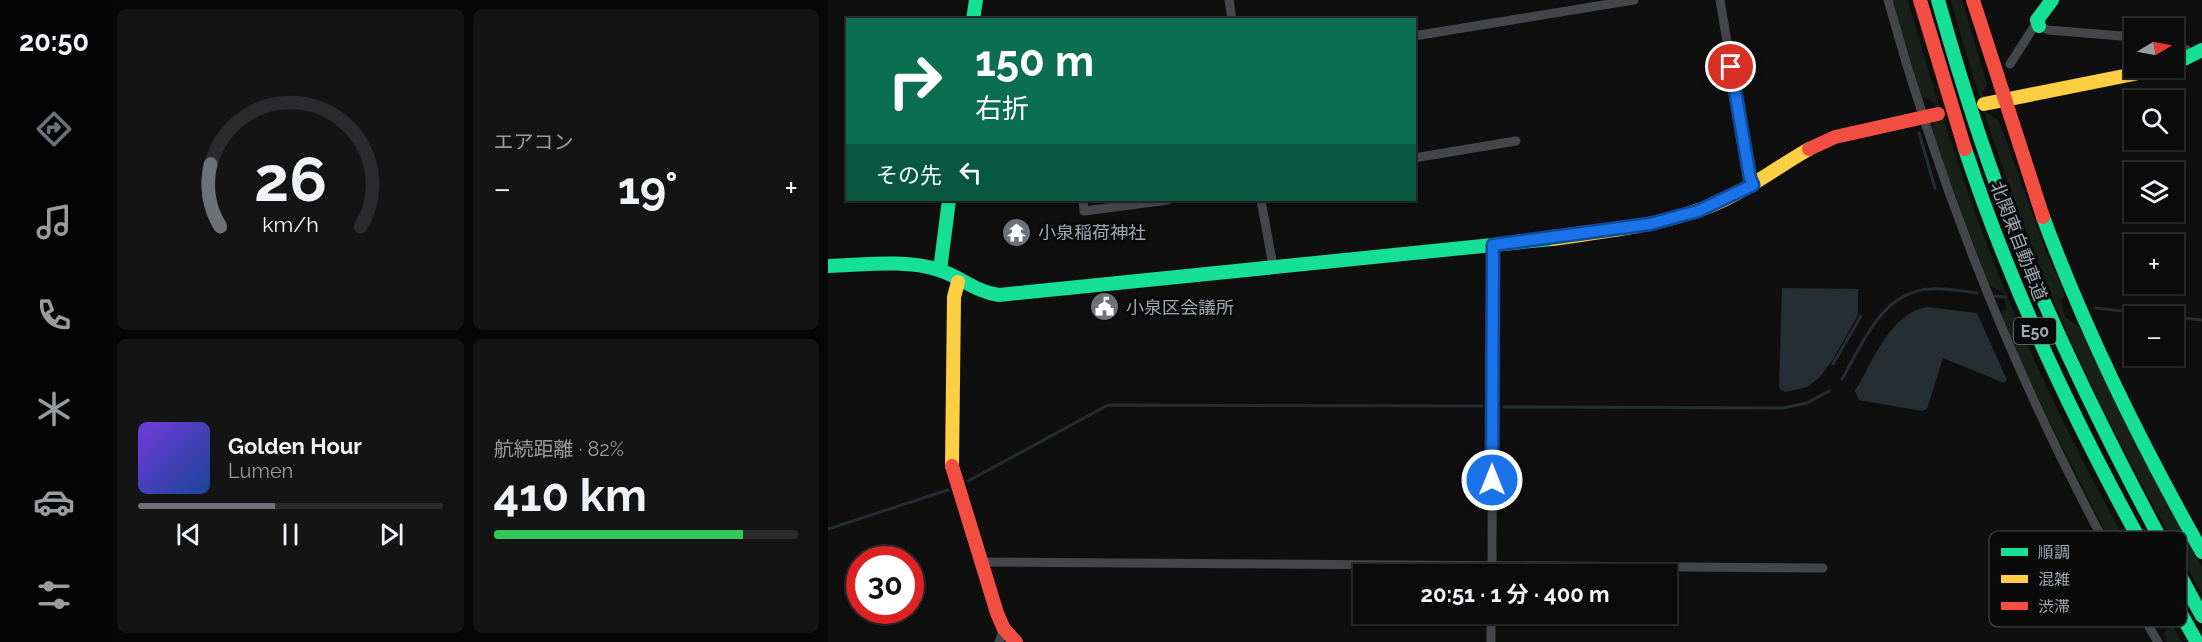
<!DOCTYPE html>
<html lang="ja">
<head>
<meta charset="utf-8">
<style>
  :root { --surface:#0b0b0c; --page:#141415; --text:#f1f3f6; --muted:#9a9b9d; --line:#2b2b2d; --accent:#6d7279 }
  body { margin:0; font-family:Raleway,"Noto Sans JP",sans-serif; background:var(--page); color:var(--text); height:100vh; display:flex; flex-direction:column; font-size:22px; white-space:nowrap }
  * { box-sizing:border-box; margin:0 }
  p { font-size:20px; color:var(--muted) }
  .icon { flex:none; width:33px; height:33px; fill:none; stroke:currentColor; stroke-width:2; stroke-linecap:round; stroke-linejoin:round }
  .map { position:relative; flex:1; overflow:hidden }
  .drawer { display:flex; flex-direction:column; gap:9px; padding:9px; background:#060607; width:720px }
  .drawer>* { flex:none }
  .banner { position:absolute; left:18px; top:18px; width:570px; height:183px; border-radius:0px; box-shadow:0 2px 4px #0004,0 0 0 2px var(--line); background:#0b6e4f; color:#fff; overflow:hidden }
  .needle { width:39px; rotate:80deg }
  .controls { position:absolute; left:1296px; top:18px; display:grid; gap:12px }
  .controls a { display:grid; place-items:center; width:60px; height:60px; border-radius:0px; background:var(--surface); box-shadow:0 2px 4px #0004,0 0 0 2px var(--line); font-size:30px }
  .speed { position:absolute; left:18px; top:546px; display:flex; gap:12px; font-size:30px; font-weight:700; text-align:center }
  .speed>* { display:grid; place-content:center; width:78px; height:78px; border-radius:50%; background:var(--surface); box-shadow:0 2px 4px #0004,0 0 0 2px var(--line); line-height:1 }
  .speed .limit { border:9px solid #d22; background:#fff; color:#111 }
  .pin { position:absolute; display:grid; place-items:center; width:51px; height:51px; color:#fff; margin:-26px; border:3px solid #fff; border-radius:50%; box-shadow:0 2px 6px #0007 }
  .me { position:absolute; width:66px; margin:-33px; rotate:0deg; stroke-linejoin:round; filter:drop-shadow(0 0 4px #0008) }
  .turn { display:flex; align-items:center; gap:21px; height:126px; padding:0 30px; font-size:27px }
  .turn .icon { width:78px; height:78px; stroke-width:2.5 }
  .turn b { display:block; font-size:42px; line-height:51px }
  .then { display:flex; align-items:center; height:57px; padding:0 30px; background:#0003; gap:12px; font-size:22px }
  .big { font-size:45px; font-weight:700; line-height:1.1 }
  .drawer .widget { flex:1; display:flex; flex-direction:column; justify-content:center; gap:9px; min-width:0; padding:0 21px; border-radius:9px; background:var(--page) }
  .drawer .dial { align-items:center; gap:0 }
  .dial svg { height:156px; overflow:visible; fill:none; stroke:var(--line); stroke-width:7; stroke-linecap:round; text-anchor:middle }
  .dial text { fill:var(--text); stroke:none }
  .song { display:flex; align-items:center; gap:18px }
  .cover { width:72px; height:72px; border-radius:9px; background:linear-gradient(135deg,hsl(260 70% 55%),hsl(220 70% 35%)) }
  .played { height:6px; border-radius:3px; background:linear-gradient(90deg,var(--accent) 45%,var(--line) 45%) }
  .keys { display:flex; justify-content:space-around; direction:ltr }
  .heat { display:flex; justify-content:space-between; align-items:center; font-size:33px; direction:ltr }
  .charge { height:9px; border-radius:4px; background:linear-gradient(90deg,#34c759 82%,var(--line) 0) }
  .drawer .tiles { flex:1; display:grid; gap:9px; grid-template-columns:repeat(2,1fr) }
  .trip { position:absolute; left:525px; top:564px; width:324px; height:60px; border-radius:0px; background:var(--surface); box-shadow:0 2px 4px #0004,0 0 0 2px var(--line); font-weight:700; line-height:60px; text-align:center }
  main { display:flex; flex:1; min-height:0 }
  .dock { display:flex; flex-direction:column; width:108px; justify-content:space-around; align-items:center; background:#040405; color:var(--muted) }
  .dock .icon { width:42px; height:42px }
  .dock .active { color:var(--accent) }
  .dock b { font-size:27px; color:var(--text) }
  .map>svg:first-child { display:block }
  .green { fill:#19201a }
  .water { fill:#252f33 }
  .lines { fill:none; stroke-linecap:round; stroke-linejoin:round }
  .stream { stroke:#252f33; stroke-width:3 }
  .street { stroke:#444649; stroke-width:9 }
  .fast { stroke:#16e098; stroke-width:14 }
  .slow { stroke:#ffcf43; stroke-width:14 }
  .jam { stroke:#f24e42; stroke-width:14 }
  .route-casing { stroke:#114b97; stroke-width:15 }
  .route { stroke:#1a73e8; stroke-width:10 }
  .labels { text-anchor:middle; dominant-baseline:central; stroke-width:6; stroke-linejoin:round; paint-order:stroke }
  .shield { fill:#0a0a0b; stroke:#737980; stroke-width:1.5 }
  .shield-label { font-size:16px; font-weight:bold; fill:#a0a8b2 }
  .poi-label { font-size:18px; fill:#a0a8b2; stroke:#0a0a0b; text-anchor:start }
  .street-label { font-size:18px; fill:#a0a8b2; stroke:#0a0a0b }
  .key { fill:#0a0a0b; stroke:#37393d; stroke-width:1.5 }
  .key-label { font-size:16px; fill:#a0a8b2 }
</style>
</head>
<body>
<main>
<nav class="dock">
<b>20:50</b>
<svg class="icon active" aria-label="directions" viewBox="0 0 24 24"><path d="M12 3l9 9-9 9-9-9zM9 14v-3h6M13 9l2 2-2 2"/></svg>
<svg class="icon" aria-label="music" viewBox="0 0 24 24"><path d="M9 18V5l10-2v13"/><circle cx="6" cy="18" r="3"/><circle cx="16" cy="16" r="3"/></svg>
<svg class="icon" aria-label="phone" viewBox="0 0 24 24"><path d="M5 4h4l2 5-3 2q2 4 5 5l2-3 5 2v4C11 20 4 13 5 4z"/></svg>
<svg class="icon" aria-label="climate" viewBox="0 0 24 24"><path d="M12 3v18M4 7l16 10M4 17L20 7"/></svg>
<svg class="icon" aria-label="car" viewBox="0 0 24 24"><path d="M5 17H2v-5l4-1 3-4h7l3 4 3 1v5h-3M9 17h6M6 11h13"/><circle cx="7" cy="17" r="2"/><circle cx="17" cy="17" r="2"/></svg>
<svg class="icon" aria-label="filters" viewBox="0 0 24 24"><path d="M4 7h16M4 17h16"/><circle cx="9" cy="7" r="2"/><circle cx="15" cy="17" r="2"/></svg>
</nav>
<section class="drawer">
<div class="tiles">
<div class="widget dial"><svg viewBox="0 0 100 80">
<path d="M14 69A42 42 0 1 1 86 69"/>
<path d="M14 69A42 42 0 0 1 9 37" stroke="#6d7279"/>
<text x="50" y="56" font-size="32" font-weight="700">26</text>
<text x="50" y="72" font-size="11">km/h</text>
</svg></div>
<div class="widget"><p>エアコン</p>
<div class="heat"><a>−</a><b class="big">19°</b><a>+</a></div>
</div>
<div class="widget">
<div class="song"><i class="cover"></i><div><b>Golden Hour</b><p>Lumen</p></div></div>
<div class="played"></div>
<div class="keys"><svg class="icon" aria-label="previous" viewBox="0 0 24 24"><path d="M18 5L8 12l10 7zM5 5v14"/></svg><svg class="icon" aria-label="pause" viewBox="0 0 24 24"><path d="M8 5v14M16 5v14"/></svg><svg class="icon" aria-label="next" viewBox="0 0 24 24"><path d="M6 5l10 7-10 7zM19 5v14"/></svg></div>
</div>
<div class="widget"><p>航続距離 · 82%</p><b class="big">410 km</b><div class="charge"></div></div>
</div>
</section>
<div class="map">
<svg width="1374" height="642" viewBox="0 0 1374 642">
  <rect width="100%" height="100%" fill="#0f0f10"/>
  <g class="green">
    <path d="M1065,0H1080C1115,125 1156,249 1210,368C1253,462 1303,552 1354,642H1339L1335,635L1341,626L1336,617L1323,614C1268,516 1218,419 1173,316L1174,311L1178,309L1176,293L1161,285L1102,128L1105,123L1112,121L1106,102L1093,96Z"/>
    <path d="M1123,0H1134L1159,85L1154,93L1158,112L1171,121L1218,252L1237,295L1233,300L1237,317L1251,327L1309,447L1374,567V594C1325,505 1275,416 1235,323C1190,218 1153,110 1123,0Z"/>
  </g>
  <g class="water">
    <polygon points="954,288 1030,289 1030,315 1004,361 992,377 979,387 957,392 951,388"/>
    <path d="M1100,307L1149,313L1179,380L1176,383L1115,358L1099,409L1094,411L1031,400L1027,391C1045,362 1062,312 1100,307Z"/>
  </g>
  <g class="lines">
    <g class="stream">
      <polyline points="1091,133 1107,188"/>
      <polyline points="1167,296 1176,297"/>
      <polyline points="1268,308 1341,316"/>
      <polyline points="1346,317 1374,320"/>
      <polyline points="1005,364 1033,316"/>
      <path d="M1014,379C1036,342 1054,291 1103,289C1118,288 1134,291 1149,293"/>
      <polyline points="676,407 955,408 979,403 1001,391"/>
      <polyline points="140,481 280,405 654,406"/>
      <polyline points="0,529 120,490"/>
    </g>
    <g class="street">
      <polyline points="401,0 404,20"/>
      <polyline points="892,0 922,178 925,185"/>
      <path d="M1060,0C1111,184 1181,362 1270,530C1290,568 1308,606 1330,642"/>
      <polyline points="1211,26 1220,30 1306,37"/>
      <polyline points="586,36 806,0"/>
      <polyline points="1346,45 1359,50 1363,56"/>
      <polyline points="1182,64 1209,22"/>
      <polyline points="586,158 688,141"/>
      <polyline points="255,200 256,211 340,200"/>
      <polyline points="433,200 445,266"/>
      <polyline points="152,562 995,568"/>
      <polyline points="664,574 665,245"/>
      <polyline points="171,642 176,629"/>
      <polyline points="663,642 663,614"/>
    </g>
    <g class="fast">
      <path d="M1110,0C1133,82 1158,162 1190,241C1243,370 1307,494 1374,616"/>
      <polyline points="145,20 148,0"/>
      <polyline points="1211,26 1209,20 1224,0"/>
      <polyline points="1346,64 1374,50"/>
      <path d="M1137,149C1194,322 1278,485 1369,642"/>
      <path d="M1215,217C1258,333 1313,444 1374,552"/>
      <path d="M0,266C36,265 77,259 111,270C133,277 148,292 171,295L724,239"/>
      <polyline points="112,270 121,200"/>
    </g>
    <g class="slow">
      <polyline points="1156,104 1336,68"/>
      <path d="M724,239C773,232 822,227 868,211C910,198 944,170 981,149"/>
      <polyline points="124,466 126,297 130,282"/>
    </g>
    <g class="jam">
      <polyline points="1092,0 1137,149"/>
      <polyline points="1145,0 1215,217"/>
      <polyline points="981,149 1007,137 1110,114"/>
      <polyline points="124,466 169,613 176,629 188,642"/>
    </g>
  </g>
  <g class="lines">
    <defs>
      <polyline id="route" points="664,480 665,245 822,224 870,211 925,185 922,178 903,67"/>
    </defs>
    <use href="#route" class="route-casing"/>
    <use href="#route" class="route"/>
  </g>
  <defs>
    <symbol id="temple-disc" viewBox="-11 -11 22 22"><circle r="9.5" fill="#6d7279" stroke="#0a0a0b"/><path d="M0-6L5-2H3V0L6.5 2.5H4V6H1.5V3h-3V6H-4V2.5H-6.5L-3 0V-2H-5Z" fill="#fff"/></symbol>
    <symbol id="civic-disc" viewBox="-11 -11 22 22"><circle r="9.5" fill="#6d7279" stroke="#0a0a0b"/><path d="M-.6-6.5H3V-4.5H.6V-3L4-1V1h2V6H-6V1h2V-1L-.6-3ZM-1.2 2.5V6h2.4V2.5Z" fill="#fff"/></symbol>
  </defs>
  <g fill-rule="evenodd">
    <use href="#temple-disc" x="172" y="216" width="33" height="33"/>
    <use href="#civic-disc" x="260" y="290" width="33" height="33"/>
  </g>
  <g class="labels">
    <rect class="shield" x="1186" y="318" width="42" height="26" rx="4.5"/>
    <g class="shield-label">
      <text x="1207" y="331">E50</text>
    </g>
    <g class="poi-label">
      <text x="210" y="232">小泉稲荷神社</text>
      <text x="298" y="307">小泉区会議所</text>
    </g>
    <g class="street-label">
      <text transform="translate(1191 241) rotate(69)">北関東自動車道</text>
    </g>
  </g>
  <rect x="1161" y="531" width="198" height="96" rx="9" class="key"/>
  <rect x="1173" y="548" width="27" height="8" fill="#16e098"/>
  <rect x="1173" y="575" width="27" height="8" fill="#ffcf43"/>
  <rect x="1173" y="602" width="27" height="8" fill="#f24e42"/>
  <g class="key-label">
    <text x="1210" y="558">順調</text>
    <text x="1210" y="585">混雑</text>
    <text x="1210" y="612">渋滞</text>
  </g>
</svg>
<div class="controls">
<a><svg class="needle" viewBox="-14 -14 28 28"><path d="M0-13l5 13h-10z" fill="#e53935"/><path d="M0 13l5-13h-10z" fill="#9a9b9d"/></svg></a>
<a><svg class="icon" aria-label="search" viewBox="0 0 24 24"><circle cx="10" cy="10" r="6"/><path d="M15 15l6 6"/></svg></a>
<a><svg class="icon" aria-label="layers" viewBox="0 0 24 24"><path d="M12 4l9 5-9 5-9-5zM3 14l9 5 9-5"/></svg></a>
<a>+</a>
<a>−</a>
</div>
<div class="speed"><div class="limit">30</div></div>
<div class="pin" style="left:903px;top:67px;background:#d93025"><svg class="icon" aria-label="arrive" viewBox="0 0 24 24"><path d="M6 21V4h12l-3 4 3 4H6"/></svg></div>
<svg class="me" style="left:664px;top:480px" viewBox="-20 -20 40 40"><circle r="17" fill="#1a73e8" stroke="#fff" stroke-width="3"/><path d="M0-11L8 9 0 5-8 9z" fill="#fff"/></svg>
<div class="trip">20:51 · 1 分 · 400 m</div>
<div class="banner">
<div class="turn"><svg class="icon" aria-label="right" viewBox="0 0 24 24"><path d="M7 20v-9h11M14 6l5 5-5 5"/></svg><div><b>150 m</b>右折</div></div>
<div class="then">その先<svg class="icon" aria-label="left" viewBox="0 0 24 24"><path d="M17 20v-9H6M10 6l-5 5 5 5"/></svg></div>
</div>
</div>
</main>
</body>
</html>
